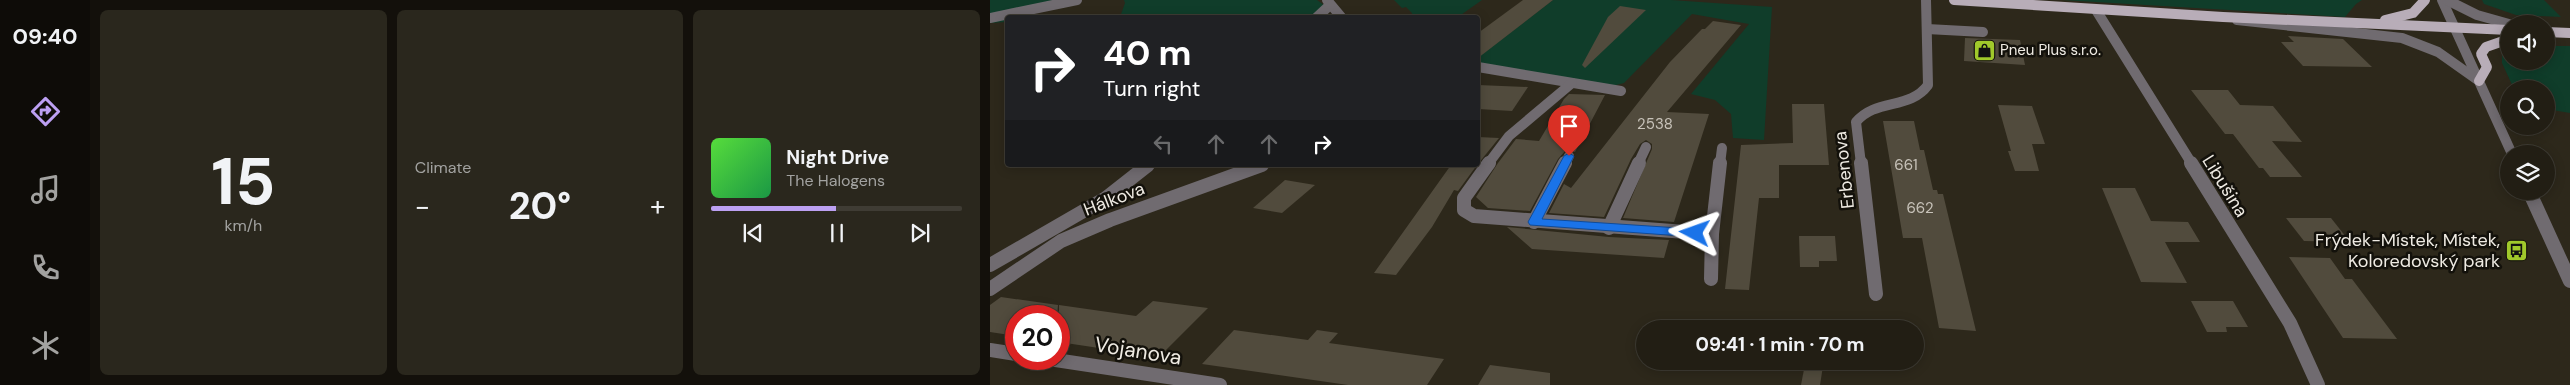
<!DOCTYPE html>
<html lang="en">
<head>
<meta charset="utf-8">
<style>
  :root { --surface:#221e14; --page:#2a271d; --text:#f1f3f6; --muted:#a2a2a0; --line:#3f3c34; --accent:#bca0f2 }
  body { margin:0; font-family:"DM Sans",sans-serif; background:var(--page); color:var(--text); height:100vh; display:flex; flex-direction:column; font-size:19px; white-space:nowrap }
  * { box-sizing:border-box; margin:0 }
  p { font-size:16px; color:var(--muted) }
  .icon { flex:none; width:28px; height:28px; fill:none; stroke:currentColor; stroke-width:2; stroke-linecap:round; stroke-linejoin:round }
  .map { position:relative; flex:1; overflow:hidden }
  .details { display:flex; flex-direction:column; gap:10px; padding:10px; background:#13100b; width:900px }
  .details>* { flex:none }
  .banner { position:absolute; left:15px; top:15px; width:475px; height:152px; border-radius:5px; box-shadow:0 2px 12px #0003,0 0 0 1px var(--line); background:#202124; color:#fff; overflow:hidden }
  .buttons { position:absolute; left:1510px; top:15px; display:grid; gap:10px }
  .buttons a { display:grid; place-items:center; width:55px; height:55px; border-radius:50%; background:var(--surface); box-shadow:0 2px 12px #0003,0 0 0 1px var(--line); font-size:25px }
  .speed { position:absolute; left:15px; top:305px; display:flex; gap:10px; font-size:25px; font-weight:700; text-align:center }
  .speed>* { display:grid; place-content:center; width:65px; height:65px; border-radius:50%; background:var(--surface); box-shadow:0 2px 12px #0003,0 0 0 1px var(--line); line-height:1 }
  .speed .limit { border:8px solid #d22; background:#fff; color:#111 }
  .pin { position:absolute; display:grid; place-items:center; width:42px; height:42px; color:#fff; margin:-51px -21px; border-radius:50% 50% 50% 0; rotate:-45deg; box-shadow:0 0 5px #0007 }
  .pin .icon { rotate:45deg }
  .me { position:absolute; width:55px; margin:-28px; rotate:274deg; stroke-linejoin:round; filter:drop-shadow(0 0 4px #0008) }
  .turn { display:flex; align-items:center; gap:18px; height:105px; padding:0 15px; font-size:22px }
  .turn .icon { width:65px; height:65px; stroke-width:2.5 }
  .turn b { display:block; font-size:35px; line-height:42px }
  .lanes { display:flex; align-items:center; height:48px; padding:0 15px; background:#0003; justify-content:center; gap:25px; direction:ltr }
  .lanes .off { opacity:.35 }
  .big { font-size:38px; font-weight:700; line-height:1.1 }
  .details .widget { flex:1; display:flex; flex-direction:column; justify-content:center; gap:8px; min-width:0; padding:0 18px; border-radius:8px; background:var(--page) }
  .details .dial { align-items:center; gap:0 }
  .dial b { font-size:65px; line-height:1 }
  .song { display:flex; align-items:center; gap:15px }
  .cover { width:60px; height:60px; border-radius:8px; background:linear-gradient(135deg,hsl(110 70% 55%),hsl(140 70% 35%)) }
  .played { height:5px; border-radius:2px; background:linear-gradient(90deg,var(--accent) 50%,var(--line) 50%) }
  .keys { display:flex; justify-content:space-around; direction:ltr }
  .heat { display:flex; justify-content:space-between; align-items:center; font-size:28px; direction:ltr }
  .details .tiles { flex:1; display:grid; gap:10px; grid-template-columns:repeat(3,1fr) }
  .trip { position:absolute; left:646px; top:320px; width:288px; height:50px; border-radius:25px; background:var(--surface); box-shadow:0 2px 12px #0003,0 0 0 1px var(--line); font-weight:700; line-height:50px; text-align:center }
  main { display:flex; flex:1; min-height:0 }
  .tab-bar { display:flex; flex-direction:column; width:90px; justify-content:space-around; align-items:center; background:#0e0c08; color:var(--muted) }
  .tab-bar .icon { width:35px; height:35px }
  .tab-bar .active { color:var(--accent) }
  .tab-bar b { font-size:22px; color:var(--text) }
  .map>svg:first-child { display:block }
  .green { fill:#103d2a }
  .building { fill:#514b3d }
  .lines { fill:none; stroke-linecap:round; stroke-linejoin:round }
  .minor-far1 { stroke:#706b70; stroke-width:10 }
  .minor { stroke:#706b70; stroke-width:14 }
  .major { stroke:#b8adb8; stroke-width:10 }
  .route { fill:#1a73e8; stroke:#114b97 }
  .labels { text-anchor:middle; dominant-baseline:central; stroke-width:5; stroke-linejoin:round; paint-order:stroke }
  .far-poi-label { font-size:15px; fill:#efebe3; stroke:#13110b; text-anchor:start }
  .number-label { font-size:15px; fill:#c8c3ba }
  .street-label { font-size:18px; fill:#efebe3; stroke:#13110b }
  .poi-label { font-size:18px; fill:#efebe3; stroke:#13110b; text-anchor:end }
  .near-street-label { font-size:21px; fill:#efebe3; stroke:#13110b }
</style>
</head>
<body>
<main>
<nav class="tab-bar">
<b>09:40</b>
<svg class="icon active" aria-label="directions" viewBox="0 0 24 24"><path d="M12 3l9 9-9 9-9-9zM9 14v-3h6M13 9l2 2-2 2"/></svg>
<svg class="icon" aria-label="music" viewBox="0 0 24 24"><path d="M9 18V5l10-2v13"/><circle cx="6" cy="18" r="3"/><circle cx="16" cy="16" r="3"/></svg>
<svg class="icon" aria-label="phone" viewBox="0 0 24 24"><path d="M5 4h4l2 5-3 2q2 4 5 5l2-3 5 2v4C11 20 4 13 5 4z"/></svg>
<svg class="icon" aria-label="climate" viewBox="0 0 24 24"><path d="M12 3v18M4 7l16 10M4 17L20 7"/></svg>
</nav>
<section class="details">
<div class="tiles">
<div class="widget dial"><b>15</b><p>km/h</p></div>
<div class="widget"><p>Climate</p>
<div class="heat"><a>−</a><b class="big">20°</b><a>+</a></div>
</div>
<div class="widget">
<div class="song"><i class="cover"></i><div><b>Night Drive</b><p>The Halogens</p></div></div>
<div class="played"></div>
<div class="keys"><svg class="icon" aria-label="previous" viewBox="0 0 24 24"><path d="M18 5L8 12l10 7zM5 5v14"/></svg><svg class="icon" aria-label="pause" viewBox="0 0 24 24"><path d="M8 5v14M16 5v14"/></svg><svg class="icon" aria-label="next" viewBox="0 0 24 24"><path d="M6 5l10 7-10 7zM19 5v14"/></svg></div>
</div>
</div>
</section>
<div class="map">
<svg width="1580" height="385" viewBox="0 0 1580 385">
  <rect width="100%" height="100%" fill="#2d281b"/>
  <g class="green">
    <polygon points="0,0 74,0 32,10 35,17 18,18 17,22 0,23"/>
    <polygon points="134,0 327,0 334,5 320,17 130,17 135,3"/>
    <polygon points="404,0 492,0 468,17 422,17 422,13 416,7 412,8"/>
    <polygon points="563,0 681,0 782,7 774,140 743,138 741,114 725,100 701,94 759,24 702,14 634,83 622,86 488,63 488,52 494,53"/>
    <polygon points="1072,0 1372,0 1366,4 1355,17"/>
    <polygon points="1492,0 1554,0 1571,17 1526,15 1494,4"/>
    <polygon points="1556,46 1580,46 1580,113 1556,109 1556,89 1524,89 1512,63 1512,55 1519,49 1519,61 1556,61"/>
  </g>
  <g class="building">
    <polygon points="533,0 563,0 488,58 488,33"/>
    <polygon points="630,6 656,10 595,68 592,65 618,17"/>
    <polygon points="723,21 751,25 677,112 719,114 684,222 633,218 662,149 662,144 656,140 650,144 641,159 614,217 559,213 574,184 581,188 680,62 712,29 715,29"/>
    <polygon points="1298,36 1353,39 1382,67 1313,66 1291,42 1304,42"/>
    <polygon points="975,38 1030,40 1035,65 974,61"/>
    <polygon points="488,85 538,87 522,111 488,109"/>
    <polygon points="1201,90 1238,90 1250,105 1283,106 1312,142 1282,141 1312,177 1280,177 1273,168 1269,168 1243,134 1235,134"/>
    <polygon points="579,94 615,95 585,152 576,150 568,159 540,211 498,208 486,197 508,163 526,139 549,141 574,99"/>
    <polygon points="802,104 834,104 839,165 789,165 789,198 769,198 759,290 735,289 751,145 803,143"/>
    <polygon points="1008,105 1042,106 1055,144 1042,144 1049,171 1025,171 1018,151 1021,151"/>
    <polygon points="893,121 924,121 930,150 934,150 943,190 947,190 948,194 953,194 986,331 949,328 932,238 913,238"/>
    <polygon points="488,137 509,138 488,164"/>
    <polygon points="461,165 487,165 468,191 464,190 442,227 406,275 384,273"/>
    <polygon points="295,180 325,185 292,213 263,208"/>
    <polygon points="1112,188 1145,188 1161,221 1198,222 1210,242 1175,242 1197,283 1151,282"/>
    <polygon points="1296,218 1341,218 1360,242 1314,241"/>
    <polygon points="517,227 619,237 679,240 674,258 542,249"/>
    <polygon points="809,236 845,236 847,261 829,261 829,267 810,267"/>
    <polygon points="1299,257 1340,258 1355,279 1362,279 1407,339 1353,338"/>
    <polygon points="11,297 68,305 67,316 26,316 26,336 0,332 0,305"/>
    <polygon points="163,301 218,308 169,357 69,342 69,305 146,316"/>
    <polygon points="1201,301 1243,301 1258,327 1236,327 1237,332 1217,332"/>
    <polygon points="244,330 318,340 327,330 348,333 339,343 454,359 437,385 358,385 212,364"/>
    <polygon points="815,364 833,366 830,385 811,385"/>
    <polygon points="500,365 560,373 560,385 488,385"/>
  </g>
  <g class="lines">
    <g class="minor-far1">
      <polyline points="337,0 352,18"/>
      <polyline points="1452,0 1522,154"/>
      <polyline points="1457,0 1487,15 1519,24"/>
      <polyline points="1106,10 1202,164"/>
      <polyline points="0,18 87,0"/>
      <polyline points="326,18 340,5"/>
      <polyline points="1247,20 1412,38 1448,52 1489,81"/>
      <polyline points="937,29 993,32"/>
      <polyline points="488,67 631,91"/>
      <polyline points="498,164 519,136 582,83"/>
      <polyline points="575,164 579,156"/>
      <polyline points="648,164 656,147"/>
      <polyline points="730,164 732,148"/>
      <path d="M871,164L866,122C886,98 920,110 938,85L936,0"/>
    </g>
    <g class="minor">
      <polyline points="499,163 474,198 474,210 484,216 722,234"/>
      <polyline points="871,163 886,294"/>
      <polyline points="1201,163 1300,323 1328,385"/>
      <polyline points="1539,191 1580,281"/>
      <polyline points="544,222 575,163"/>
      <polyline points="619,228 649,163"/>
      <polyline points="0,265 116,198 158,165"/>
      <polyline points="721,279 722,234 730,163"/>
      <polyline points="0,289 71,241 120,220 272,165"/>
      <polyline points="0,350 26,354"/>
      <polyline points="59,359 230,385"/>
    </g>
    <g class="major">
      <polyline points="964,0 1233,17 1519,30"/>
      <polyline points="1395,20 1423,13 1435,0"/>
      <polyline points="1556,32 1580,33"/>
      <polyline points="1489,81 1497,67 1491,54 1496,47 1519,39"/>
    </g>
  </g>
  <polygon class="route" points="579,153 584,156 552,219 705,229 711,233 705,237 540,225 538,222 574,156"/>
  <defs>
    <symbol id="shop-square" viewBox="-11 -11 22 22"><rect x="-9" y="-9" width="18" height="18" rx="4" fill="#a0c92b" stroke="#13110b"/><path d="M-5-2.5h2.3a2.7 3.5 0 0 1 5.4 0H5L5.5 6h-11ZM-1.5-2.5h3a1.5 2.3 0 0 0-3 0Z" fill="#111"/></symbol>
    <symbol id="bus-square" viewBox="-11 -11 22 22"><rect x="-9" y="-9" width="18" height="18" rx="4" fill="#a0c92b" stroke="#13110b"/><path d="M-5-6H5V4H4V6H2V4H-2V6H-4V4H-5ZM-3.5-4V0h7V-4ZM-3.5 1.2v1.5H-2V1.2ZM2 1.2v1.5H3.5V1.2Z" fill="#111"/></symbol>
  </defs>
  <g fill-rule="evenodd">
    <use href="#shop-square" x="982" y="38" width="25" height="25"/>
    <use href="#bus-square" x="1514" y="238" width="25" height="25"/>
  </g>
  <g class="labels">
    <g class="far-poi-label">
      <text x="1010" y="50">Pneu Plus s.r.o.</text>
    </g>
    <g class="number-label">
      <text x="665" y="124">2538</text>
      <text x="916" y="165">661</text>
      <text x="930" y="208">662</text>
    </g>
    <g class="street-label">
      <text transform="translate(854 170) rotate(-96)">Erbenova</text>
      <text transform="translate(1235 186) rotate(58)">Libušina</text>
      <text transform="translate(124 199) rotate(-21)">Hálkova</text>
    </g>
    <g class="poi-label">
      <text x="1510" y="240">Frýdek-Místek, Místek,<tspan x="1510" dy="21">Koloredovský park</tspan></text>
    </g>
    <g class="near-street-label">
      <text transform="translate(148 351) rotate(9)">Vojanova</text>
    </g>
  </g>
</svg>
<div class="buttons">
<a><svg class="icon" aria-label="sound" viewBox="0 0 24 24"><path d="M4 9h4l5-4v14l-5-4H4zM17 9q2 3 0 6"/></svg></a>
<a><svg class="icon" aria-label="search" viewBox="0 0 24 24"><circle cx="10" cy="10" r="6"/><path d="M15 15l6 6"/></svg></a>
<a><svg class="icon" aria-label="layers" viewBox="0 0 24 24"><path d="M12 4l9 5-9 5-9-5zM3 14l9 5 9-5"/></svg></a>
</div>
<div class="speed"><div class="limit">20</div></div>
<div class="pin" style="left:579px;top:156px;background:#d93025"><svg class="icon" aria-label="arrive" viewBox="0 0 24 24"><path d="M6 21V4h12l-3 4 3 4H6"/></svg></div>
<svg class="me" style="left:705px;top:233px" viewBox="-20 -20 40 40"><path d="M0-17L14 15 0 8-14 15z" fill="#1a73e8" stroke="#fff" stroke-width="4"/></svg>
<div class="trip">09:41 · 1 min · 70 m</div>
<div class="banner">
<div class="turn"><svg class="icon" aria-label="right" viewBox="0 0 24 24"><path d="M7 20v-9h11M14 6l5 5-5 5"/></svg><div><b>40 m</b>Turn right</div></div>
<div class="lanes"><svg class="icon off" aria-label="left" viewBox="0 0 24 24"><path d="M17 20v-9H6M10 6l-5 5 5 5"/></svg><svg class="icon off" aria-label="ahead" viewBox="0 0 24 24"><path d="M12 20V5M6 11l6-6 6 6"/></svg><svg class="icon off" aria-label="ahead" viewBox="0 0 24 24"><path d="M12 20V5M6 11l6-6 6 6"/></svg><svg class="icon" aria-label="right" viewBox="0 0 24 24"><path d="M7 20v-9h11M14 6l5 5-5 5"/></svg></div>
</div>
</div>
</main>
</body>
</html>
